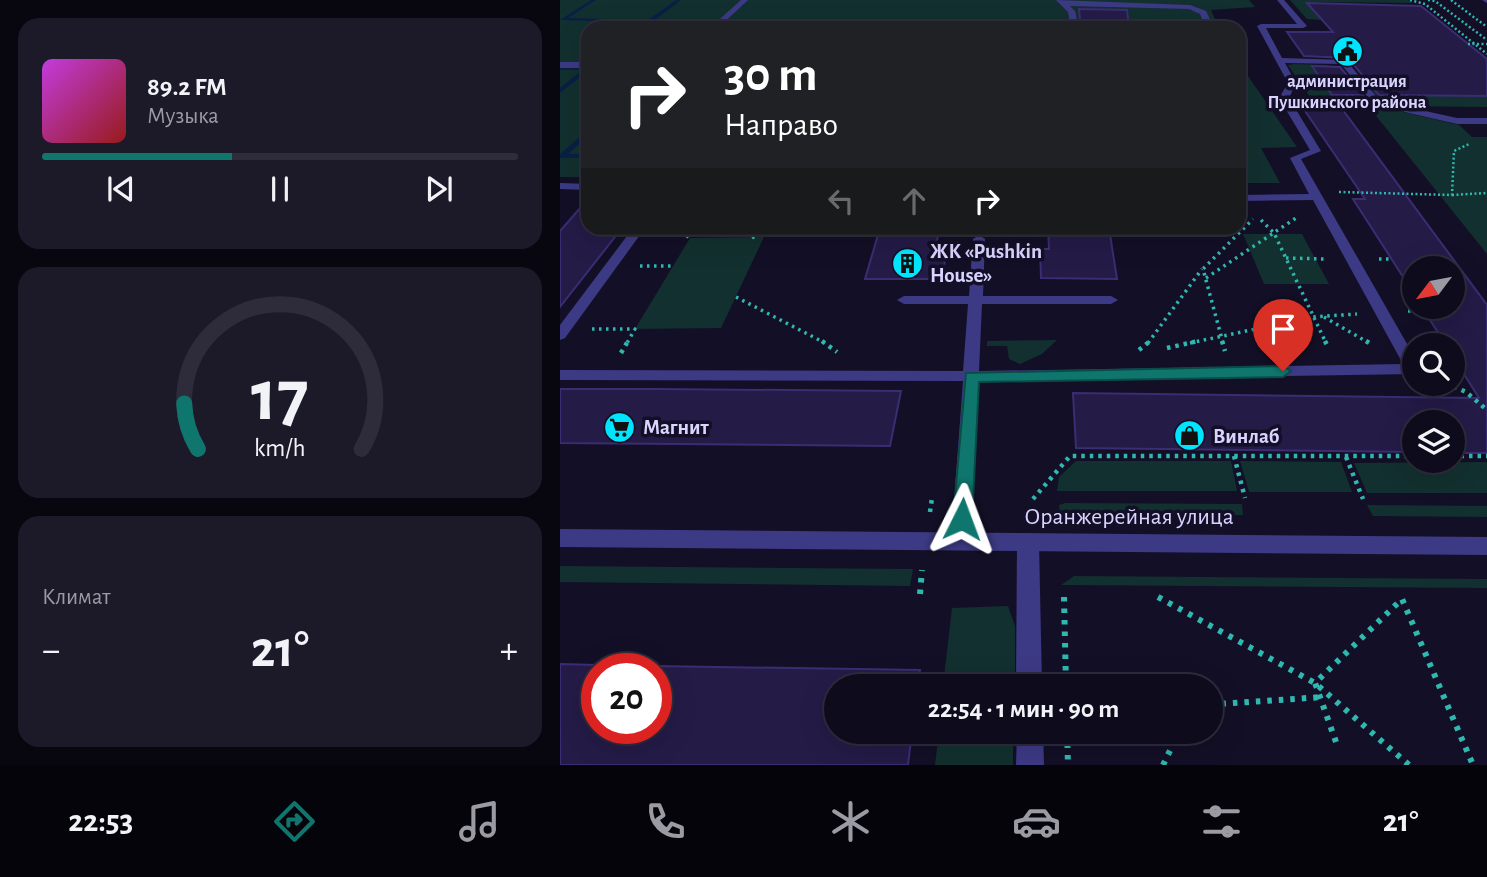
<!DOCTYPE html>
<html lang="ru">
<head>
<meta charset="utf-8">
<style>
  :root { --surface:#0e0b1c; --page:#1c1929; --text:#f1f3f6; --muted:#9b9ba3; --line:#2e2b3b; --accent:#0f766e }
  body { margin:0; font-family:"Alegreya Sans",sans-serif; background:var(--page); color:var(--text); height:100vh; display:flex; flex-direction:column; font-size:26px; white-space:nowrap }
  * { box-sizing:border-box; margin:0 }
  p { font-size:23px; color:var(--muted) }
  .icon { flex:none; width:38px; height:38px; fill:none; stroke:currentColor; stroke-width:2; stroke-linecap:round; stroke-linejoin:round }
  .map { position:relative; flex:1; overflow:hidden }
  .drawer { display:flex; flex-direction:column; gap:18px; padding:18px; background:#08060f; width:560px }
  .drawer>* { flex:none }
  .hud { position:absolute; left:21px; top:21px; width:665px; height:214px; border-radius:21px; box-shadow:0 7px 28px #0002,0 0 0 2px var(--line); background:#202124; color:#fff; overflow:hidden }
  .needle { width:46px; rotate:238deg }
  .buttons { position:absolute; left:842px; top:256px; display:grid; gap:14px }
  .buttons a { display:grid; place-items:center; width:63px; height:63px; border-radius:50%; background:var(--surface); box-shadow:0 7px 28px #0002,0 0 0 2px var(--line); font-size:35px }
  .speed { position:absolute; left:21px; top:653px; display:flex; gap:14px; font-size:35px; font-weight:700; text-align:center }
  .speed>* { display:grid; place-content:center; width:91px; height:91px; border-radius:50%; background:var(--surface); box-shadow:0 7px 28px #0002,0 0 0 2px var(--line); line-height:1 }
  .speed .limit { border:10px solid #d22; background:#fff; color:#111 }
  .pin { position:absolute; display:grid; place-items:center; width:60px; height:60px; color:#fff; margin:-72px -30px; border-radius:50% 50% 50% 0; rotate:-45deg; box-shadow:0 0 7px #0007 }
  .pin .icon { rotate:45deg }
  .me { position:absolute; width:77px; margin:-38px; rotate:3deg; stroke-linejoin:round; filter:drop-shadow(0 0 5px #0008) }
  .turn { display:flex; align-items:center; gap:24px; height:147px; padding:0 28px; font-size:32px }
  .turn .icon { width:91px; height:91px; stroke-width:2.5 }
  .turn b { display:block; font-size:49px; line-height:60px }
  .lanes { display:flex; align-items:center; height:66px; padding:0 28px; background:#0003; justify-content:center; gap:35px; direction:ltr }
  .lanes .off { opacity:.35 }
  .big { font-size:52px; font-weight:600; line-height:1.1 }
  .drawer .card { flex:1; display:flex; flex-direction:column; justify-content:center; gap:10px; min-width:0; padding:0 24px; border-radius:21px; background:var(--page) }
  .drawer .dial { align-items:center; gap:0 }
  .dial svg { height:182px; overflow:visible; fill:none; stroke:var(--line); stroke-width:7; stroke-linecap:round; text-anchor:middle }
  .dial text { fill:var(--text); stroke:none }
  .song { display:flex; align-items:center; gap:21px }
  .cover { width:84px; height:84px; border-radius:10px; background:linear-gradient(135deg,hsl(290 70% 55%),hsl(0 70% 35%)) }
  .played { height:7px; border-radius:4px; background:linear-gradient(90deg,var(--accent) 40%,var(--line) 40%) }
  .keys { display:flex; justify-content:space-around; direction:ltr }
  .heat { display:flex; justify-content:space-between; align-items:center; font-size:38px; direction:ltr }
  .trip { position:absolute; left:264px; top:674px; width:399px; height:70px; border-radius:35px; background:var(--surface); box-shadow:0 7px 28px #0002,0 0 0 2px var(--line); font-weight:600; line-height:70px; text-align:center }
  .tabs { display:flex; height:112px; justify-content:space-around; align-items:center; background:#06040b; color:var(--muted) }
  .tabs .icon { width:49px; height:49px }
  .tabs .current { color:var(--accent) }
  .tabs b { font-size:32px; color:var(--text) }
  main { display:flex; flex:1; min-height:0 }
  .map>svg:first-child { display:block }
  .green { fill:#12302f }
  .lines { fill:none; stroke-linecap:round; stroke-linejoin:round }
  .stream { fill:#0a1f44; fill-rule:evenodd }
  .building { fill:#241b47; stroke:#3b2d73; stroke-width:2 }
  .path-far3 { stroke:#2fb8b0; stroke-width:2.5; stroke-dasharray:2 2.5; stroke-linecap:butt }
  .path-far2 { stroke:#2fb8b0; stroke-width:3.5; stroke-dasharray:2.5 4.5; stroke-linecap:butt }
  .path-far1 { stroke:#2fb8b0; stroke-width:4.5; stroke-dasharray:3.5 5; stroke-linecap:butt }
  .path { stroke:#2fb8b0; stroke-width:6; stroke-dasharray:4.5 7; stroke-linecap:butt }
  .service { fill:#3d3a85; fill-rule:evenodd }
  .minor { fill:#3d3a85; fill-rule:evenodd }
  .tertiary { fill:#3d3a85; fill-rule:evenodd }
  .route { fill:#0f766e; stroke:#0a4d48; stroke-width:2 }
  .labels { text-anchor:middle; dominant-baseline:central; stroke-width:7; stroke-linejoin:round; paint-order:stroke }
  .far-poi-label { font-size:18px; font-weight:bold; fill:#d9d4ff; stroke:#130f26 }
  .poi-label { font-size:21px; font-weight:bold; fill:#d9d4ff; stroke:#130f26; text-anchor:start }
  .near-street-label { font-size:24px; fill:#d9d4ff; stroke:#130f26 }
</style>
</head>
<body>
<main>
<section class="drawer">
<div class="card">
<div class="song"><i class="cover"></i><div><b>89.2 FM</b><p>Музыка</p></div></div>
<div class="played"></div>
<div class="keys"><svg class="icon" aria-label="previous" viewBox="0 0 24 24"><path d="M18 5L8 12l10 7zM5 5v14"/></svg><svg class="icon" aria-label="pause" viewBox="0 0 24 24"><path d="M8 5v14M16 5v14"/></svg><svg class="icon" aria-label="next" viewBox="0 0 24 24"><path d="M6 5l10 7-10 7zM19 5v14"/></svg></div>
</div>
<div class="card dial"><svg viewBox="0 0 100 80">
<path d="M14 69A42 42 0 1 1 86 69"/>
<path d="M14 69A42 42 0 0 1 8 49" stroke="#0f766e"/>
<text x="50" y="56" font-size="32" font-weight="700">17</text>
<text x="50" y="72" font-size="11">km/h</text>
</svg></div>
<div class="card"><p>Климат</p>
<div class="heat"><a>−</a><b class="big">21°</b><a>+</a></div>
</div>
</section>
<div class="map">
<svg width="927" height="765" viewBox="0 0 927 765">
  <rect width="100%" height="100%" fill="#130f26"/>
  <g class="green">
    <polygon points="0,0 689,0 695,7 651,10 659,28 28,28 28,177 0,177"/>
    <polygon points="730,0 848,0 852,3 746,2 761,20 747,19"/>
    <polygon points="679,63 737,147 701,148 720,183 679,183"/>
    <polygon points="734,64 767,65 776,70 784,70 809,102 752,100 728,65"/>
    <polygon points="814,82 827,96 927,96 927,107 835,106 819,99 805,83"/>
    <polygon points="809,107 826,108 899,125 912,137 927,137 927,254"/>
    <polygon points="683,234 742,234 769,284 704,284"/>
    <polygon points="204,237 161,328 75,329 130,238"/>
    <polygon points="497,340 482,354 460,364 449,359 447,346 427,346 427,341"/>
    <polygon points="516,461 671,461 677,491 497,491 499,477"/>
    <polygon points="680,461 781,462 792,492 689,492"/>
    <polygon points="927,462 927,493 807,493 794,463"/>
    <polygon points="505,503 682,504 683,515 500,514 499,505"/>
    <polygon points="807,505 927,506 927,517 813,516"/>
    <polygon points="0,566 353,569 350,586 0,582"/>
    <polygon points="514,576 927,579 927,588 501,585"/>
    <polygon points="448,606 455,626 455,686 383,686 392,608"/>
    <polygon points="379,732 453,732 453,765 375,765"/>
  </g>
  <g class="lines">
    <g class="stream">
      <polygon points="31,0 36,0 8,18 88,20 116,0 121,0 95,20 153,22 155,23 153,24 0,20"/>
      <polygon points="0,66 28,67 28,71 0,93 0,88 22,70 0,70"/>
      <polygon points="28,130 28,136 8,154 28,154 28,158 0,158 0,154"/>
    </g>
  </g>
  <g class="building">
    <polygon points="747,3 861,6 927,59 927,96 819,95 788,58 744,56 727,32 773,32"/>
    <polygon points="519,9 567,10 569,28 521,28"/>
    <polygon points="752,66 780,67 803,95 772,95"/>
    <polygon points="739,102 777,102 927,305 927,453 892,453 892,422 854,422 854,452 516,448 513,393 919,398 892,355 892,345 886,345 861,306 892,306 892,268 854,268 854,294 793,199 805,199"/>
    <polygon points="28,199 28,228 62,228 0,307 0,231"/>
    <polygon points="320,228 379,228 376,248 387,248 382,279 305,279"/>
    <polygon points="488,228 549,228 557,279 481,278 480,249 489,249"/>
    <polygon points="0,389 96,389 341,391 330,446 0,443"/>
    <polygon points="0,664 37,665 37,728 96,728 96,666 360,670 358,686 276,686 276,732 352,732 348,765 0,765"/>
  </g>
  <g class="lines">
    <g class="path-far3">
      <polyline points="850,0 865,4 927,54"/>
      <polyline points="868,0 875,1 927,40"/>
      <polyline points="891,0 927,27"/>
      <polyline points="908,44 927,44"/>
      <polyline points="779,192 892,195 894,151 909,144"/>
      <polyline points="892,195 927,193"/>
    </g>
    <g class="path-far2">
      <polyline points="701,220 714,233 766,343"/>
      <polyline points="115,228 130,238"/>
      <polyline points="192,238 210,228"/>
      <polyline points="726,258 765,259"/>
      <polyline points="819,259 832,259"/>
      <polyline points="80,266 113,266"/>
      <polyline points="646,278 736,218"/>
      <polyline points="176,297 265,343"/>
      <polyline points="848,311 865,311"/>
      <polyline points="764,317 809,343"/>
      <polyline points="32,329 75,329 67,343"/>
      <polyline points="588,343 642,269"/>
      <polyline points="630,343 752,317 797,314"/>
      <polyline points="663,343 643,269 693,219"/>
    </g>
    <g class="path-far1">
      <polyline points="262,341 277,352"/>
      <polyline points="662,341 665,351"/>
      <polyline points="765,341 768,347"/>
      <polyline points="806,341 811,344"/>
      <polyline points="607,348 638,341"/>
      <polyline points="579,350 590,341"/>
      <polyline points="61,353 68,341"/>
      <polyline points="892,372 904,373"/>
      <polyline points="886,383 906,392 927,410"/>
      <polyline points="674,456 685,498"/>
      <polyline points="892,456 927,456"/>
      <polyline points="786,457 803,499"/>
      <polyline points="473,499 510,456 854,456"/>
      <polyline points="370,512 372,498"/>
    </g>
    <g class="path">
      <polyline points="360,594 362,570"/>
      <polyline points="504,597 506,686"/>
      <polyline points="598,597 755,683 849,765"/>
      <polyline points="651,708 658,704 763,697"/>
      <polyline points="507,732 508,765"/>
      <polyline points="776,742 755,683 842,599 913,765"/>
      <polyline points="603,765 619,732"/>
    </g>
    <g class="service">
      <polygon points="181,0 188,0 158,28 150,28"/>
      <polygon points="496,0 630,5 646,11 654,28 646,28 640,14 629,9 510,6 515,11 519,28 511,28 508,12"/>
      <polygon points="717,0 724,0 747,26 743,28 706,28 722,58 786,60 820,101 897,118 927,118 927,124 897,124 814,105 781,64 725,63 736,83 729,98 761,151 741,159 854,356 854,374 418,381 411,542 408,548 401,550 394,548 391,542 403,381 0,380 0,370 403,371 408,304 344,304 337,300 344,296 409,296 413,239 419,235 425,239 423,296 551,296 558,300 551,304 422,304 419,371 843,364 753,200 679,201 679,195 749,194 730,158 750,150 719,98 728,83 697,26 701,24 737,24"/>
      <rect x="0" y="62" width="28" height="6"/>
      <polygon points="0,183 28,184 28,190 0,189"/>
      <polygon points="73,228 85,228 5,338 0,340 0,325"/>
    </g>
    <g class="minor">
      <polygon points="922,0 927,0 927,3"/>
      <polygon points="468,533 476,535 479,542 482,686 456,686 457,542 460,535"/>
      <polygon points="457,732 483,732 484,765 456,765"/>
    </g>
    <polygon class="tertiary" points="0,529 927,537 927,555 0,547"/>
  </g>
  <polygon class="route" points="723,366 731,371 723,377 419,382 412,519 409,525 402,527 396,525 393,519 406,373"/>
  <defs>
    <symbol id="civic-disc" viewBox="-11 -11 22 22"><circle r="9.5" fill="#00e5ff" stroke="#130f26"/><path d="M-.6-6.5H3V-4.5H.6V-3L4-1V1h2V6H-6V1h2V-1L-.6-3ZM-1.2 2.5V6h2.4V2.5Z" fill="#111"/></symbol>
    <symbol id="building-disc" viewBox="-11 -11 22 22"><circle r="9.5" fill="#00e5ff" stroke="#130f26"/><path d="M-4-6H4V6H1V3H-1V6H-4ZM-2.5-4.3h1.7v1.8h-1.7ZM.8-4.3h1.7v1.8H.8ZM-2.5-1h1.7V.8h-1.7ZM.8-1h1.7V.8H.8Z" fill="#111"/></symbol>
    <symbol id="supermarket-disc" viewBox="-11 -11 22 22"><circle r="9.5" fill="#00e5ff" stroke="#130f26"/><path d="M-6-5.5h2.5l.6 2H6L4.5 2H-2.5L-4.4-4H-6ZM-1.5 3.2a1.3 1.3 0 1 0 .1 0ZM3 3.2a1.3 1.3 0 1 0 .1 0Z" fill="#111"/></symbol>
    <symbol id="shop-disc" viewBox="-11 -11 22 22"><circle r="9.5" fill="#00e5ff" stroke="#130f26"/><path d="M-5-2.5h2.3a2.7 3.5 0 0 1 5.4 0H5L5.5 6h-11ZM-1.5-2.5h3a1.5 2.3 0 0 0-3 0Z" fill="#111"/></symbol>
  </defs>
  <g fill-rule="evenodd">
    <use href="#civic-disc" x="770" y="34" width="35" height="35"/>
    <use href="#building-disc" x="330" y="246" width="35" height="35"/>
    <use href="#supermarket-disc" x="42" y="410" width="35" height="35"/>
    <use href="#shop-disc" x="612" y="418" width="35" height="35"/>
  </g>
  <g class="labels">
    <g class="far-poi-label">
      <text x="787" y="82">администрация<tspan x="787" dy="21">Пушкинского района</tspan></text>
    </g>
    <g class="poi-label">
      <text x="370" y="251">ЖК «Pushkin<tspan x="370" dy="24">House»</tspan></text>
      <text x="83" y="427">Магнит</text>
      <text x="653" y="436">Винлаб</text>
    </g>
    <g class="near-street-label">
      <text x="569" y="517">Оранжерейная улица</text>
    </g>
  </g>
</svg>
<div class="buttons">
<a><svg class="needle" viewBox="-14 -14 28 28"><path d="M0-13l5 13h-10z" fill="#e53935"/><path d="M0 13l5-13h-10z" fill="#9b9ba3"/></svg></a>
<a><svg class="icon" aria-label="search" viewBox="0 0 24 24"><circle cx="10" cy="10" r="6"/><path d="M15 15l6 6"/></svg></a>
<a><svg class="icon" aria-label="layers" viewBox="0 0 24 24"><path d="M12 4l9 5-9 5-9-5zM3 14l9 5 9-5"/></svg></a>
</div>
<div class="speed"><div class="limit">20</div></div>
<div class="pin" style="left:723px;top:371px;background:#d93025"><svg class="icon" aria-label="arrive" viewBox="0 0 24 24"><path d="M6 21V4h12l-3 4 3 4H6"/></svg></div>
<svg class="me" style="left:402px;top:519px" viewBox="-20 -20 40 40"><path d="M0-17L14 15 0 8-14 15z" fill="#0f766e" stroke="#fff" stroke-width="4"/></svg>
<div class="trip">22:54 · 1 мин · 90 m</div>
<div class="hud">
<div class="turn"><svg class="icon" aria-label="right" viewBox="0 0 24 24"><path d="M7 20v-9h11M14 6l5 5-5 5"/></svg><div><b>30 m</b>Направо</div></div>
<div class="lanes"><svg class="icon off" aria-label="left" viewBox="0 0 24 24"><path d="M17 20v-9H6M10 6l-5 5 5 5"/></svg><svg class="icon off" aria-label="ahead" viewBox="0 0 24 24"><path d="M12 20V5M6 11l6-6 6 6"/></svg><svg class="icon" aria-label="right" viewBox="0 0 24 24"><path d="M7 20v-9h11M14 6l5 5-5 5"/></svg></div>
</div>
</div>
</main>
<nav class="tabs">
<b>22:53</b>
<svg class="icon current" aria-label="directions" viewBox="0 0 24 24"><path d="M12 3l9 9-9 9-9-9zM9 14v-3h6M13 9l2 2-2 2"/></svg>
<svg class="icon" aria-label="music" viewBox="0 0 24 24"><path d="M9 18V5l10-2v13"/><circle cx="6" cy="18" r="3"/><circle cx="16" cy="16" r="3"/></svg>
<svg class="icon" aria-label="phone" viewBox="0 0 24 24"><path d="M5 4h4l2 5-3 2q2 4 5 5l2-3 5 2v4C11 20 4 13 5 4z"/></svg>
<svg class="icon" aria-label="climate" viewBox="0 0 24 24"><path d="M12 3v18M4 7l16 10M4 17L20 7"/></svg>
<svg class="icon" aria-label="car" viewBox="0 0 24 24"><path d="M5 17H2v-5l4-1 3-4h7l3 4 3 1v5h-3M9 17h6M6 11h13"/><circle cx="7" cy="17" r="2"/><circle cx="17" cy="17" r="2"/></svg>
<svg class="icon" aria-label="filters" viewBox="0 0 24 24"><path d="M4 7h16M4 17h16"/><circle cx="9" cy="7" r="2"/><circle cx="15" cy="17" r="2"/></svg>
<b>21°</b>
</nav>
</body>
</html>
